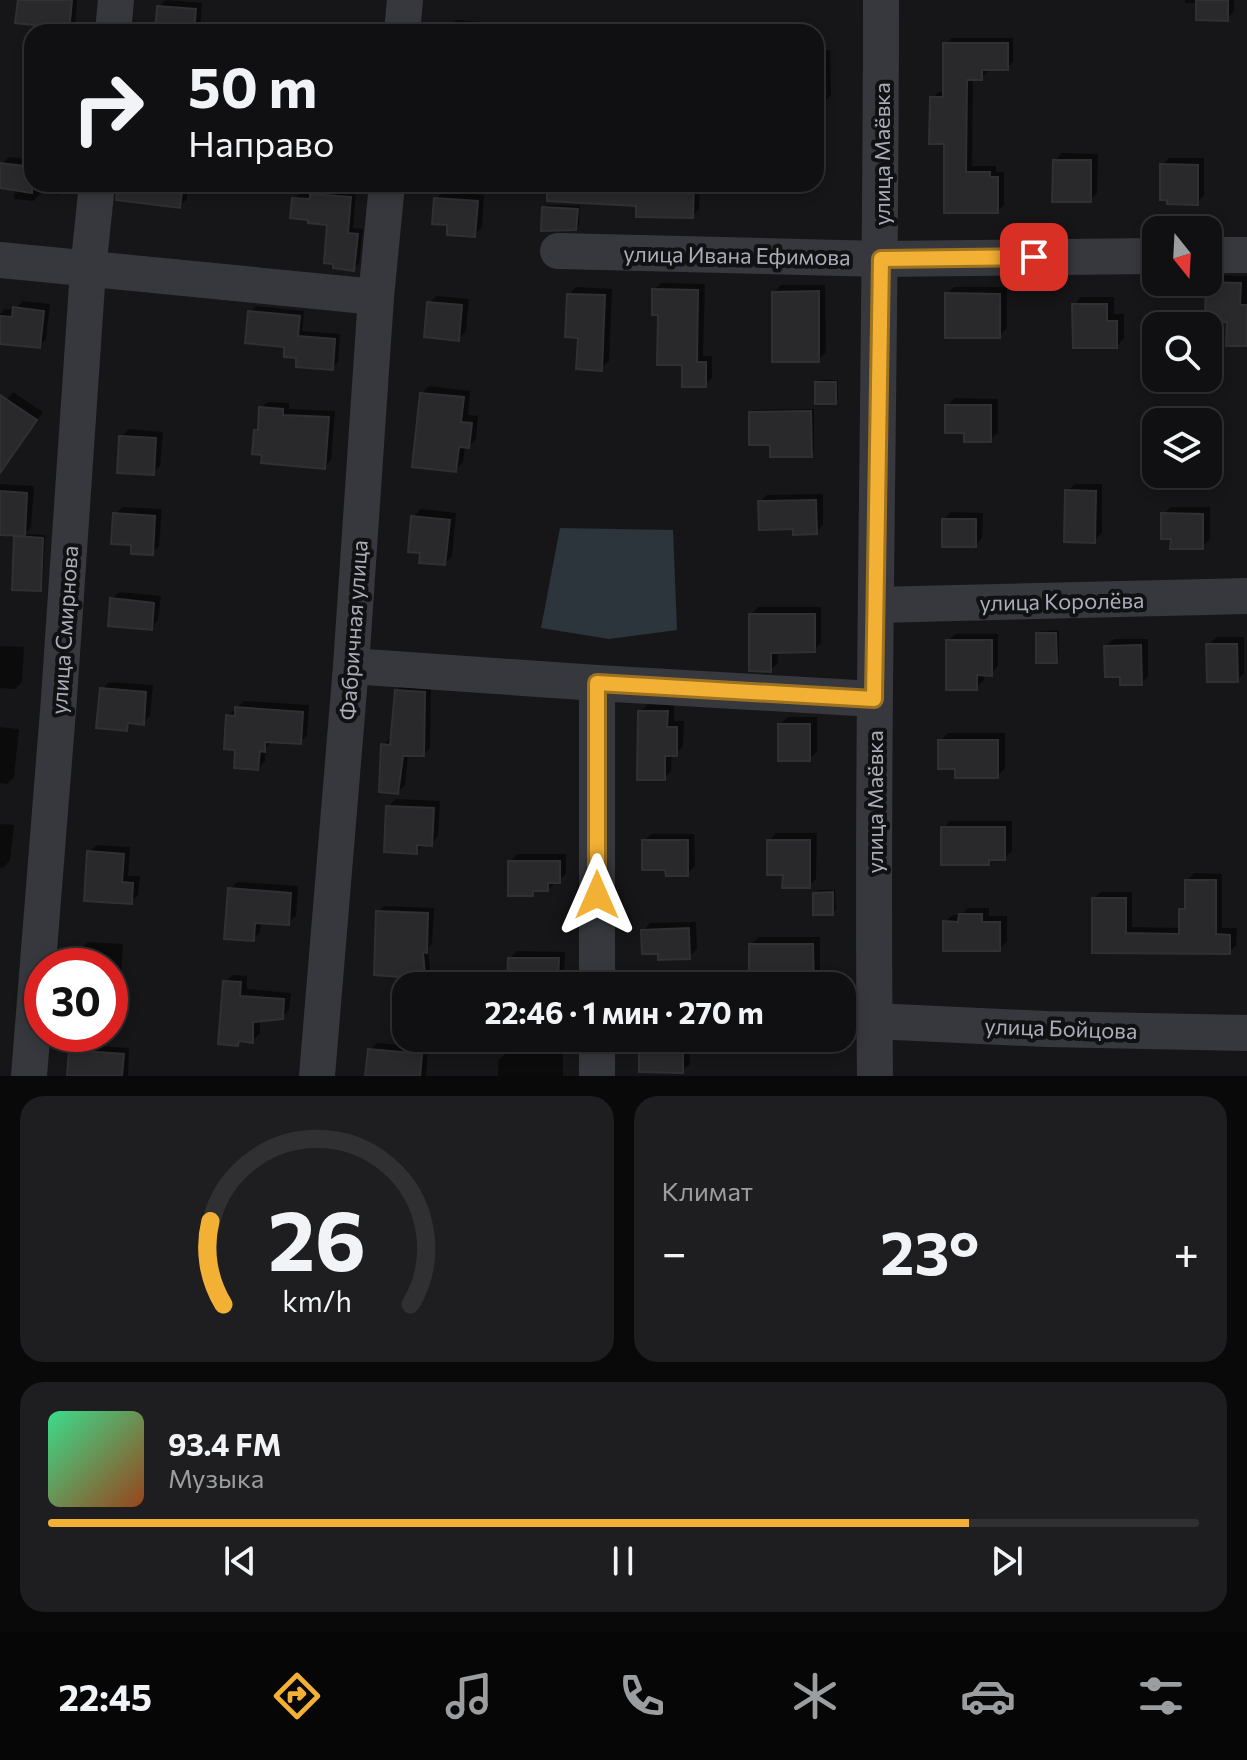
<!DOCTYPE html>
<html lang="ru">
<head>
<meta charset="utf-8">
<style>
  :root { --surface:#101012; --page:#1e1e20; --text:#f1f3f6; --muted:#9c9d9f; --line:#303032; --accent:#f2b134 }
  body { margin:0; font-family:Commissioner,sans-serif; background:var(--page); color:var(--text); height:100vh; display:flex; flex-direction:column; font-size:30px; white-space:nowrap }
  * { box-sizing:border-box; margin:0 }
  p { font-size:26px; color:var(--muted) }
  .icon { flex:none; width:44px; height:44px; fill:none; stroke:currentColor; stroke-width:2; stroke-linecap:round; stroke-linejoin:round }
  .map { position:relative; height:1076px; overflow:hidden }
  .details { display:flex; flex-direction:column; gap:20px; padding:20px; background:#09090a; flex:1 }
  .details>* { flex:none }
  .guide { position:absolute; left:24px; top:24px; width:800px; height:168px; border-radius:24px; box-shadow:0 4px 12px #0003,0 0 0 2px var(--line); background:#101012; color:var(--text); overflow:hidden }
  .needle { width:52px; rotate:162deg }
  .tools { position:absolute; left:1142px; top:216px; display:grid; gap:16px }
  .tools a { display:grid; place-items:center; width:80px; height:80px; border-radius:16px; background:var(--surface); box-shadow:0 4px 12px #0003,0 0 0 2px var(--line); font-size:40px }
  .speed { position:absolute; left:24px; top:948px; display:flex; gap:16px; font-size:40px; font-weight:700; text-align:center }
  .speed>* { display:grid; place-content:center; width:104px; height:104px; border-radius:50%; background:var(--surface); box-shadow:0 4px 12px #0003,0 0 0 2px var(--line); line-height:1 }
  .speed .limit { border:12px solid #d22; background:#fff; color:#111 }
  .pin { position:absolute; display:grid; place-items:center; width:68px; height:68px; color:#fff; margin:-34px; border-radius:16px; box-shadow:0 4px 12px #0006 }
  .me { position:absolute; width:88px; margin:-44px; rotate:0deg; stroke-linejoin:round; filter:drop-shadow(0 0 6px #0008) }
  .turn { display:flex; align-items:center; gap:28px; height:168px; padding:0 32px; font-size:36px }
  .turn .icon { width:104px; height:104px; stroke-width:2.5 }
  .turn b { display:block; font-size:56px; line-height:68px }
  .big { font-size:60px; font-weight:700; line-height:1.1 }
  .details .card { flex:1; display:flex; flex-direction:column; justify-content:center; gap:12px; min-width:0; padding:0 28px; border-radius:24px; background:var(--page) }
  .details .dial { align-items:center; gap:0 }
  .dial svg { height:208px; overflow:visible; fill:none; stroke:var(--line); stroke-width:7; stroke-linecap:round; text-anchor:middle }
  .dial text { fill:var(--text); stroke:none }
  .song { display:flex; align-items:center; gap:24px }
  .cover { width:96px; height:96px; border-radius:12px; background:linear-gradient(135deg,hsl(150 70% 55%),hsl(20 70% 35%)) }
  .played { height:8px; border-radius:4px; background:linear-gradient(90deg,var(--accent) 80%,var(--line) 80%) }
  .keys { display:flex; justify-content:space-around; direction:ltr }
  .heat { display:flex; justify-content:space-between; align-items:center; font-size:44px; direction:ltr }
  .details .tiles { flex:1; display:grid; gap:20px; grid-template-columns:1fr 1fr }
  .card:last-child { grid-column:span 2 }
  .trip { position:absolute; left:392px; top:972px; width:464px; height:80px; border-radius:24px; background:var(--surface); box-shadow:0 4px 12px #0003,0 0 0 2px var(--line); font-weight:700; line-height:80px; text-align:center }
  .dock { display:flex; height:128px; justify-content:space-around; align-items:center; background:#060607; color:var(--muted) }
  .dock .icon { width:56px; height:56px }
  .dock .current { color:var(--accent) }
  .dock b { font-size:36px; color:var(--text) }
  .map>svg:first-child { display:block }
  .water { fill:#2c353c }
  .shadow { fill:#0007 }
  .building { fill:#29292c; stroke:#303034; stroke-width:2 }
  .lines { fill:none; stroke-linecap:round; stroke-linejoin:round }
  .minor { stroke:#37383d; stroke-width:36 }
  .route-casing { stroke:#9d7322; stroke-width:20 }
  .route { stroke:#f2b134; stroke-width:14 }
  .labels { text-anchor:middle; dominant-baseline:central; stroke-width:8; stroke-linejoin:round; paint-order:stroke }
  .street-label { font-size:22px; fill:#a8adb8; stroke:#111113 }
</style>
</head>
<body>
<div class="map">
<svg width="1247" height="1076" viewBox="0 0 1247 1076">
  <rect width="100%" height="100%" fill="#161618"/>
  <polygon class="water" points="560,528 673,530 677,630 609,639 541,628"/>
  <g class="shadow">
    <polygon points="20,0 77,0 75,29 71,32 35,32 36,23"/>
    <polygon points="166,0 202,3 200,32 157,32 159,7"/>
    <polygon points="1185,0 1234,0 1234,11 1227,19 1198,3 1185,3"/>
    <polygon points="456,20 518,25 517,32 449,32 449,27"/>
    <polygon points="952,38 1013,38 1013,62 1007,68 988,68 988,71 981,78 973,78 972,166 996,166 996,172 1004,172 1004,205 998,211 946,211 946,142 932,98 939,92 945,92 945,44"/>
    <polygon points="830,50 831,95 823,103 816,103 816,51"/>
    <polygon points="1062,153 1098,154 1097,193 1090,200 1055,161"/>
    <polygon points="9,157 32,160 32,184 65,184 64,189 58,195 41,193 33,201 14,199 15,189 0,186 2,164"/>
    <polygon points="1169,158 1204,158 1204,195 1197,203 1162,165"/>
    <polygon points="140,184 188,184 187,199 179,206"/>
    <polygon points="583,184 700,184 699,209 692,216 638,204"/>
    <polygon points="318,189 356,192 353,228 363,229 359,263 354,269 330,223 294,199 300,193 313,194"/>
    <polygon points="443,191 484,195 482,227 474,235 450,223 436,199"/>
    <polygon points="548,205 580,206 579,225 576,228 544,208"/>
    <polygon points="1215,275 1247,276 1247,344 1229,320 1208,283"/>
    <polygon points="661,283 705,284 703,356 712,356 712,378 705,385 684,363 660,313 654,290"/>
    <polygon points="781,285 825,285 826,352 818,360 774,292"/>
    <polygon points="576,287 612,289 609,361 601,368 580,336 569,295"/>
    <polygon points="954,287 1007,287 1007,328 999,336 947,294"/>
    <polygon points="437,296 469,299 466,331 458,339 429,303"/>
    <polygon points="1081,297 1114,297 1114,314 1124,314 1124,338 1117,346 1074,305"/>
    <polygon points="22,301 50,304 46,339 39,346 0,342 0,314 5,309 15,310"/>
    <polygon points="256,306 304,311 302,331 340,334 338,362 332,368 299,356 250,312"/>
    <polygon points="821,380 838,380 838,399 835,402 817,383"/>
    <polygon points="429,386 470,391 468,415 478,416 476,439 469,446 465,446 463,462 455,470 421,394"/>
    <polygon points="13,392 43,412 16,450 9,458 0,452 0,408"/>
    <polygon points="955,398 998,399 998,432 990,440 966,431 947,406"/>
    <polygon points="268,402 289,403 289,409 335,411 331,460 325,466 264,453 256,431 260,427 261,408"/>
    <polygon points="814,409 814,451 811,455 751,413 754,410"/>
    <polygon points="129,429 163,432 160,466 153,473 121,437"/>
    <polygon points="0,484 34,486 31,527 25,534 45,535 43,586 40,589 16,537 19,534 0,533"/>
    <polygon points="1075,484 1102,484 1102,533 1094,541 1067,491"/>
    <polygon points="823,494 823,525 816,532 795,527 760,502 767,495"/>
    <polygon points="123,507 162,509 159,546 152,553 133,543 115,514"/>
    <polygon points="1171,507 1210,507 1210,539 1202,547 1173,537 1163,514"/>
    <polygon points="421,509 456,513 452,556 445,563 422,551 413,517"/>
    <polygon points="951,512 983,513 982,538 975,545 944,520"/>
    <polygon points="119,592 161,596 158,620 151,627 112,599"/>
    <polygon points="758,607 821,607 821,643 814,650 778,651 778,663 770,670 751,614"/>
    <polygon points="1059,630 1059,657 1056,661 1038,634 1041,631"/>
    <polygon points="955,634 998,634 998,666 991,674 984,674 984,680 976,688 948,641"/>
    <polygon points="1216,637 1244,637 1244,673 1237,680 1209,645"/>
    <polygon points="1114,639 1148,639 1148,676 1141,683 1122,674 1106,646"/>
    <polygon points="0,646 24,647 22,682 15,689 0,688"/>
    <polygon points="109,682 153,685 150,715 143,723 134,722 126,729 102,689"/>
    <polygon points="403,684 431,686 430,748 423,754 408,754 405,785 398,792 383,745 390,738 393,738 396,691"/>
    <polygon points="244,701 309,705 307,735 300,742 271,741 266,748 265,761 258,768 237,748 228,716"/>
    <polygon points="648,704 674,704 674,721 684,721 683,746 676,754 672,754 671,771 664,778 640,712"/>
    <polygon points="788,717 817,717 817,752 809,759 780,724"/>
    <polygon points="0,727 19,729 14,777 7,784 0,783"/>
    <polygon points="948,733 1005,733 1005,768 998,776 940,741"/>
    <polygon points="396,799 440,801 438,836 431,844 424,843 416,852 388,807"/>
    <polygon points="950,821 1012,821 1012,851 1004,858 992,858 988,863 943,828"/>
    <polygon points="0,824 14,825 10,860 3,868 0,867"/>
    <polygon points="776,833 817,833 816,879 809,886 785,873 769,841"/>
    <polygon points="651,834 694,834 695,866 687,874 667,868 644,841"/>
    <polygon points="97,845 130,847 128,876 140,876 138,895 131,902 89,852"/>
    <polygon points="517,854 566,854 566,874 548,889 537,889 532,894 510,862"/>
    <polygon points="1194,873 1222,874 1222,928 1237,928 1236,945 1229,952 1094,951 1094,899 1101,892 1132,892 1132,927 1181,928 1181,910 1187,904 1187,880"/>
    <polygon points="237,882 298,886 296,916 288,923 261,921 260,932 253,939 230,889"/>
    <polygon points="818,890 835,890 836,910 832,913 815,894"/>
    <polygon points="384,906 434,908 432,944 428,948 432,986 406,986 406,1008 403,975 378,912"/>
    <polygon points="968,908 989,908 989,916 1007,916 1007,942 999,949 945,922 953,915 961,915"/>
    <polygon points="696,922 697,949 689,957 660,952 643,931 650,923"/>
    <polygon points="759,937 820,937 820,974 813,981 751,944"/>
    <polygon points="88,942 123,944 120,991 113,998 110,998 110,966 79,966 80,950"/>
    <polygon points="517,951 565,952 564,975 557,982 551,982 548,986 509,986 510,958"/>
    <polygon points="233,975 247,976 247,989 291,993 289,1010 282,1017 260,1019 260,1033 252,1041 242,1040 238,1044 225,982"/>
    <polygon points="55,1034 82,1034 80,1045 129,1048 128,1076 69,1076 71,1049 54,1048"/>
    <polygon points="641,1038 690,1038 690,1064 682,1071"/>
    <polygon points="377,1043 428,1047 426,1076 367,1076 370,1050"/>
    <polygon points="505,1054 563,1054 563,1076 498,1076 498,1061"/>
  </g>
  <g class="building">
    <polygon points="18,0 72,0 69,32 33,32 34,25 15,23"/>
    <polygon points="1196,0 1228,0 1228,21 1196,20"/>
    <polygon points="157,6 196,9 194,32 155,32"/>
    <polygon points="943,43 1008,43 1008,70 982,70 982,80 967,80 966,172 990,172 990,177 998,177 998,213 944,213 944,144 929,144 930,97 943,97"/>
    <polygon points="1053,160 1091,160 1091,202 1052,202"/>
    <polygon points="0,163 32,167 32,193 0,188"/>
    <polygon points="1160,164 1198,165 1198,205 1167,204 1167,200 1160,200"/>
    <polygon points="118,184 183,184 180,208 116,200"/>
    <polygon points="547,184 694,184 693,218 636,217 636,206 547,201"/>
    <polygon points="310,194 351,197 348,233 358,234 354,271 333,268 333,264 324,263 327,225 308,223 308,220 290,218 292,198 310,199"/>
    <polygon points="434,198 478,201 475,237 447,235 447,225 432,224"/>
    <polygon points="542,207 578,209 576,230 541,231"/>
    <polygon points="1206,282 1241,283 1240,305 1247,305 1247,346 1226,346 1227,322 1205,321"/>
    <polygon points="652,289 698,290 697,362 706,362 706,387 682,387 682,365 657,365 658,315 652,315"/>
    <polygon points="819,291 819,362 772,362 772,292"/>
    <polygon points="945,293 1000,294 1000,338 945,338"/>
    <polygon points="567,294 605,295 602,371 576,369 578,338 565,337"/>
    <polygon points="427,302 462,305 459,341 424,337"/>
    <polygon points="1072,304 1107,304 1107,321 1117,321 1117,348 1073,348"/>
    <polygon points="13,307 44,311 40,348 0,344 0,316 12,317"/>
    <polygon points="248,311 300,316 298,336 335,339 333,370 296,367 296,358 284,357 284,347 245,343"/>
    <rect x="815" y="382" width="21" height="22"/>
    <polygon points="420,393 464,397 461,422 472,423 469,448 459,447 456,472 412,467"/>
    <polygon points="0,395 37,420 0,473"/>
    <polygon points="945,405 991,405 991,442 964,442 964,433 945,433"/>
    <polygon points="259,407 283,409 283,415 329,417 325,469 261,463 262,455 252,454 254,430 258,430"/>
    <polygon points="811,411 812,457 770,457 770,445 749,445 749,412"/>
    <polygon points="119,436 156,438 154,475 117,473"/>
    <polygon points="1065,490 1096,491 1095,543 1064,542"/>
    <polygon points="0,491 27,493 25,536 0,535"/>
    <polygon points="816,500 817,534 793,535 793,529 759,530 758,501"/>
    <polygon points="113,513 155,516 153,555 131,554 131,545 111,544"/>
    <polygon points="1161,513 1203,514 1203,549 1170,549 1171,539 1161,539"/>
    <polygon points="411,516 450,520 445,565 419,563 420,553 408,552"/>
    <rect x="942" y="519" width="34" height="28"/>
    <polygon points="14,536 43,538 41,591 12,590"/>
    <polygon points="110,598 154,603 152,630 108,626"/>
    <polygon points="749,614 815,614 815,652 771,653 771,672 749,671"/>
    <polygon points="1036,633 1056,633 1057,663 1036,663"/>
    <polygon points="946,640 992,640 992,676 977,675 977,690 946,690"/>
    <polygon points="1206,644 1237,644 1238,682 1207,682"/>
    <polygon points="1141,645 1142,685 1120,685 1120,677 1105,677 1104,646"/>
    <polygon points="100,688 146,692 144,725 128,723 127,731 96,728"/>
    <polygon points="395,690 425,692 424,756 403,756 398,794 379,792 381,744 390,745"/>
    <polygon points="235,707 303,712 301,744 265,742 265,752 260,751 258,770 234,768 235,750 224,749 226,715 235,716"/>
    <polygon points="638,711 668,711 667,727 677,727 677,756 665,756 665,780 637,780"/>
    <rect x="778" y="724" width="32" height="37"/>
    <polygon points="938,740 998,740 998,778 955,778 955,769 938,769"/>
    <polygon points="386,806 434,808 432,846 417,845 417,854 384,852"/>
    <polygon points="941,827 1005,827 1005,860 989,860 989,865 941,865"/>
    <polygon points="642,840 688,840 688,876 666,876 665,870 642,870"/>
    <polygon points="767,840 810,840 810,888 782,888 783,875 767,875"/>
    <polygon points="87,851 124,854 122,882 133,883 132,904 84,901"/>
    <polygon points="508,861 560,861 560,883 548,883 548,891 533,891 533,896 508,896"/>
    <polygon points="1185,880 1216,880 1216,934 1230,935 1230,954 1092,953 1092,898 1126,898 1126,933 1179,934 1179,909 1185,909"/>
    <polygon points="228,888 291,893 289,925 255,923 254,941 224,939"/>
    <polygon points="833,892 833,915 813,915 813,893"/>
    <polygon points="376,911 428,913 427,953 423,952 426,986 402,986 401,977 374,975"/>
    <polygon points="959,914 982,914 982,922 1000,922 1000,951 943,951 943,921 958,922"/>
    <polygon points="689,928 690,959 658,960 658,954 642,954 641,930"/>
    <polygon points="749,944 813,944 814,983 771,983 771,978 749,977"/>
    <polygon points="508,958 559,958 558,984 507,986"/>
    <polygon points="223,981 241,982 240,996 284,999 283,1019 253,1022 253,1043 239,1041 238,1046 218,1044"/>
    <polygon points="639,1038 683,1038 683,1073 639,1072"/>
    <polygon points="368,1049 422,1054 420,1076 365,1076"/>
    <polygon points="69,1050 124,1054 122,1076 67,1076"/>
  </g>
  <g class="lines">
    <g class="minor">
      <polyline points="113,32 116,0"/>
      <polyline points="402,32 405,0"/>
      <polyline points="558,251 881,259 1156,256"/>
      <polyline points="1208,255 1247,255"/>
      <polyline points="0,260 376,297"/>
      <polyline points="876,605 1247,596"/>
      <polyline points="351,666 597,683 874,699"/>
      <polyline points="597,986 597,683"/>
      <polyline points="874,1021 1047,1029 1247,1033"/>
      <polyline points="29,1076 59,698 88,270 97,184"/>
      <polyline points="317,1076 351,666 376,297 387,184"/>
      <polyline points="597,1076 597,1038"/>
      <path d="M875,1076C871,717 881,359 881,0"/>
    </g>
  </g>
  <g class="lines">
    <defs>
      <polyline id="route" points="597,895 597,683 874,699 881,259 1034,257"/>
    </defs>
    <use href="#route" class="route-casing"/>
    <use href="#route" class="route"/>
  </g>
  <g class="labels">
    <g class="street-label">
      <text transform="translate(881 154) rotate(-90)">улица Маёвка</text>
      <text transform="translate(737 255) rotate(1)">улица Ивана Ефимова</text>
      <text transform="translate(1062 601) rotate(-1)">улица Королёва</text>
      <text transform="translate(64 630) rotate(-86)">улица Смирнова</text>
      <text transform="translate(353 630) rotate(-86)">Фабричная улица</text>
      <text transform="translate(874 802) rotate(-90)">улица Маёвка</text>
      <text transform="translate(1061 1028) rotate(2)">улица Бойцова</text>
    </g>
  </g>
</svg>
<div class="tools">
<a><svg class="needle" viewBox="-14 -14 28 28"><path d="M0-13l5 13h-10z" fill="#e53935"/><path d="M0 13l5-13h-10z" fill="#9c9d9f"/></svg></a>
<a><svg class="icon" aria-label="search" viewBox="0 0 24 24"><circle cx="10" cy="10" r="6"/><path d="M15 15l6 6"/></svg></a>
<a><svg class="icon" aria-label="layers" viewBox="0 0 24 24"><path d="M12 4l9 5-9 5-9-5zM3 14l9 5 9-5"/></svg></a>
</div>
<div class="speed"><div class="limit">30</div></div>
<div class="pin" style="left:1034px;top:257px;background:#d93025"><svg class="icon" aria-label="arrive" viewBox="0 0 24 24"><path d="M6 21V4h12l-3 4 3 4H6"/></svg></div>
<svg class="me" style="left:597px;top:895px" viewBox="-20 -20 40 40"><path d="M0-17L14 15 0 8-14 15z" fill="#f2b134" stroke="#fff" stroke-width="4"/></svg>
<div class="trip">22:46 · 1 мин · 270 m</div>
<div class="guide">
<div class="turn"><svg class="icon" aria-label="right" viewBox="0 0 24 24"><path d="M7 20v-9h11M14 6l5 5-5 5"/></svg><div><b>50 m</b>Направо</div></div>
</div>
</div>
<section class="details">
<div class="tiles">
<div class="card dial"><svg viewBox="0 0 100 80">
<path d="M14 69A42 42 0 1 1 86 69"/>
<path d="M14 69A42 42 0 0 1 9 37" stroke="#f2b134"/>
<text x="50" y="56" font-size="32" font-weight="700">26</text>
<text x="50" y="72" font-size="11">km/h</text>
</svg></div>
<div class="card"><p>Климат</p>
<div class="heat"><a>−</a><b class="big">23°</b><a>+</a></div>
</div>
<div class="card">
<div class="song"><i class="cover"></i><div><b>93.4 FM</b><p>Музыка</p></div></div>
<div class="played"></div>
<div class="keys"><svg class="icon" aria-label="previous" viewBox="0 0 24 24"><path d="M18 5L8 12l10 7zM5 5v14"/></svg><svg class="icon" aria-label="pause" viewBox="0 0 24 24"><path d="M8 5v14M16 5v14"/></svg><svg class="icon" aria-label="next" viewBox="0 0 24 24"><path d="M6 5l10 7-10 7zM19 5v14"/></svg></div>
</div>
</div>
</section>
<nav class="dock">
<b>22:45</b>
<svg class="icon current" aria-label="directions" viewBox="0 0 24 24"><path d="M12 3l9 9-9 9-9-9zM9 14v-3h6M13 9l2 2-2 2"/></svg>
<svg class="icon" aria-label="music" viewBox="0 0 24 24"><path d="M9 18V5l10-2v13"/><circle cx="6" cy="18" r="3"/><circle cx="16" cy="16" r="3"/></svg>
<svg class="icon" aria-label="phone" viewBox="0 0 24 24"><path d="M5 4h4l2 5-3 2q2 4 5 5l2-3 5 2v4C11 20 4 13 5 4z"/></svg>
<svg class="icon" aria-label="climate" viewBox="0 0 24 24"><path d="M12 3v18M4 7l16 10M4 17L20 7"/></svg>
<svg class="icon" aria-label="car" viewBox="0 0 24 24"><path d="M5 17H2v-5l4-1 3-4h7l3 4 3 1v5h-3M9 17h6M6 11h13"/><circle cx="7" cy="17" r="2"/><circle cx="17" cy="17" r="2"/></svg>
<svg class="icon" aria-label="filters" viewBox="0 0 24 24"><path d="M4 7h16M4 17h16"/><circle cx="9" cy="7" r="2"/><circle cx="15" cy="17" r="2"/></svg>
</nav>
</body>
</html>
